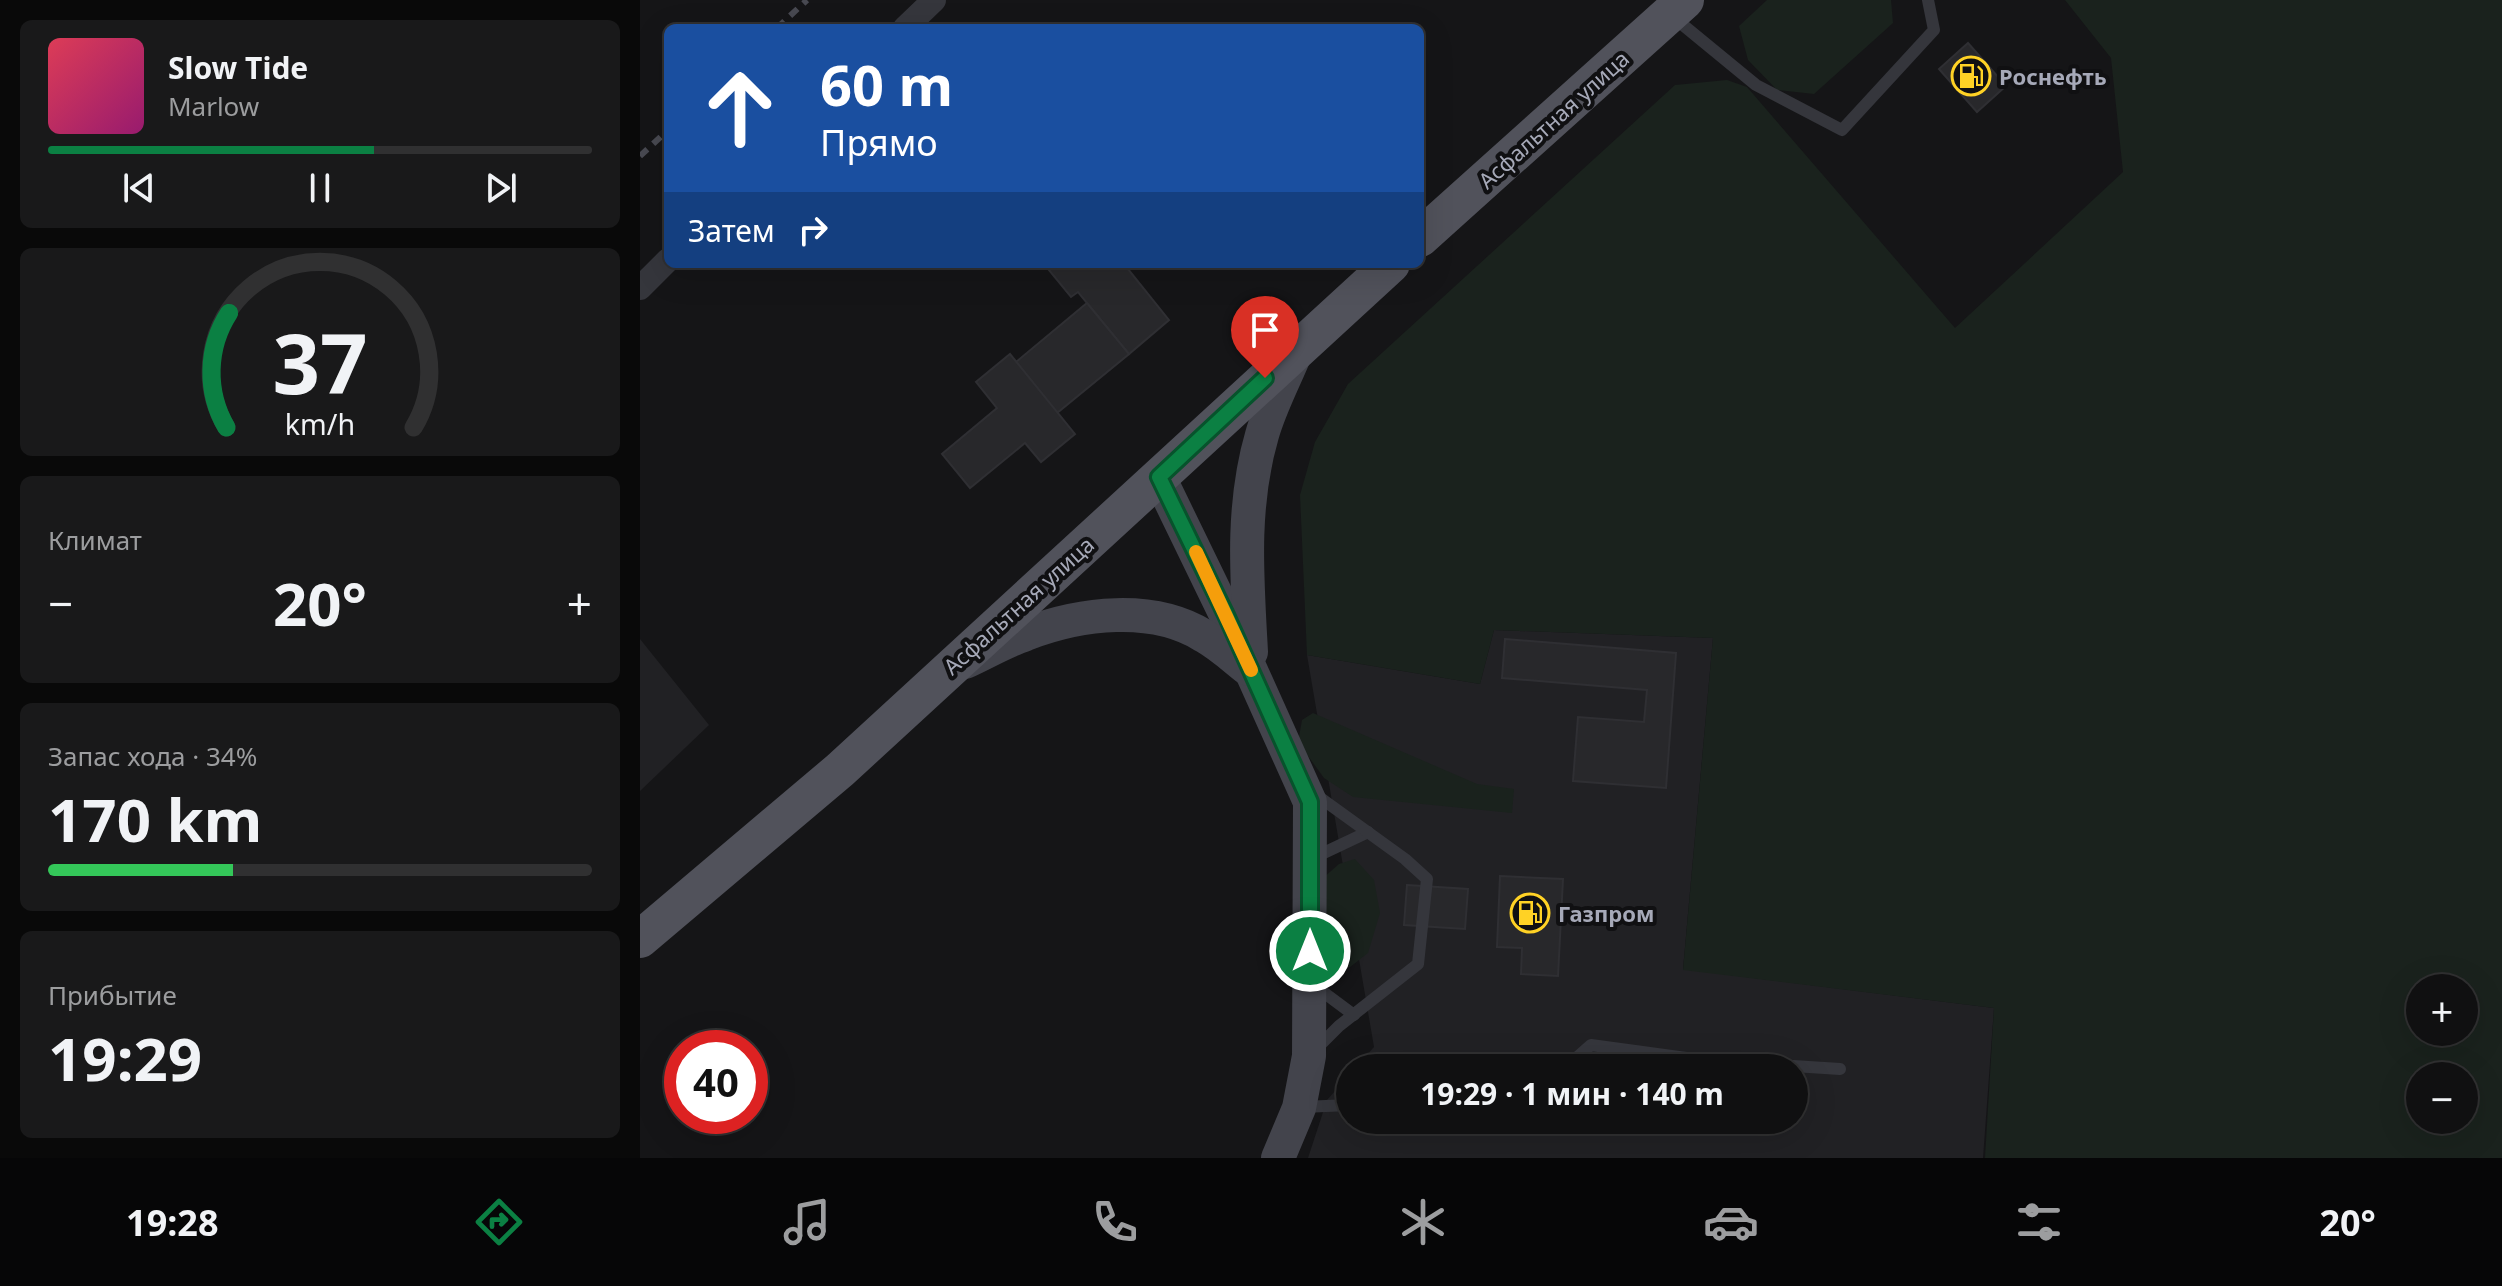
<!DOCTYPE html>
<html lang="ru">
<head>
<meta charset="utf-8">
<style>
  :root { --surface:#101011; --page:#19191a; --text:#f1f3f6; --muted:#9c9d9f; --line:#303031; --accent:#0b8043 }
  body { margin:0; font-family:"Noto Sans",sans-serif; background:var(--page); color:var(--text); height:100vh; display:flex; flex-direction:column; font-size:30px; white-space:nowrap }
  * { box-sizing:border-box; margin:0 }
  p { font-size:26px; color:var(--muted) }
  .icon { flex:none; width:44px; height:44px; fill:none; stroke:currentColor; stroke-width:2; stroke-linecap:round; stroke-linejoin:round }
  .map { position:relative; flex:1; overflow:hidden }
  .side { display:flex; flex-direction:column; gap:20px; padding:20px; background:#090909; width:640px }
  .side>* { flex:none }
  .hud { position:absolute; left:24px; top:24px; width:760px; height:244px; border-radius:12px; box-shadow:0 8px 32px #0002,0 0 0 2px var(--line); background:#1a4fa0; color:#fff; overflow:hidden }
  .tools { position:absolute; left:1766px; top:974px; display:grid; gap:16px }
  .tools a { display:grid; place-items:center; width:72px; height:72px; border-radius:50%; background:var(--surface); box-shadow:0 8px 32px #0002,0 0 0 2px var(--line); font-size:40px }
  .speed { position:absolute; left:24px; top:1030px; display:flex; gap:16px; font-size:40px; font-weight:700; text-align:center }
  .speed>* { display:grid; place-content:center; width:104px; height:104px; border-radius:50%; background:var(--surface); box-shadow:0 8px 32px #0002,0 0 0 2px var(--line); line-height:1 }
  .speed .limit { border:12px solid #d22; background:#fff; color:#111 }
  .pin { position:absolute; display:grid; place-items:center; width:68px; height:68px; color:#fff; margin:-82px -34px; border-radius:50% 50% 50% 0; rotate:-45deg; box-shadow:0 0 8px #0007 }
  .pin .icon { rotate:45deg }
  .me { position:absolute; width:88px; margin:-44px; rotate:0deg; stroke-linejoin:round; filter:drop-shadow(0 0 6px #0008) }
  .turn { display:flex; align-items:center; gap:28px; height:168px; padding:0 24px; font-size:36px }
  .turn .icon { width:104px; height:104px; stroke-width:2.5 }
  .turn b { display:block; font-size:56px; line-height:68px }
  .then { display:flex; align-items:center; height:76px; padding:0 24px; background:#0003; gap:16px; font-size:30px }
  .big { font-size:60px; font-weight:700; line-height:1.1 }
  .side .card { flex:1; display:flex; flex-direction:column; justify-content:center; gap:12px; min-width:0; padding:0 28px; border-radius:12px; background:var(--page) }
  .side .dial { align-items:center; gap:0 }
  .dial svg { height:208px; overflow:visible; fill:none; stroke:var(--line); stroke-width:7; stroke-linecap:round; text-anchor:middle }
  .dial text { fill:var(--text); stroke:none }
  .song { display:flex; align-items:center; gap:24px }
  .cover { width:96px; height:96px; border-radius:12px; background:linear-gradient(135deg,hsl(350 70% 55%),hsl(320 70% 35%)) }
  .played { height:8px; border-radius:4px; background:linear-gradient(90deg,var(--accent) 60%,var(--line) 60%) }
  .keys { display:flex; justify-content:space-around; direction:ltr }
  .heat { display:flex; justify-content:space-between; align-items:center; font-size:44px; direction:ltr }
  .charge { height:12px; border-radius:6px; background:linear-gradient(90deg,#34c759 34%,var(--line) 0) }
  .trip { position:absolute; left:696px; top:1054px; width:472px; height:80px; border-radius:40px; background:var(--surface); box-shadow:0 8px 32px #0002,0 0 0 2px var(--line); font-weight:700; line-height:80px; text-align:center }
  .tabs { display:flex; height:128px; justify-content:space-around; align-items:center; background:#060607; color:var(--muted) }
  .tabs .icon { width:56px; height:56px }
  .tabs .selected { color:var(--accent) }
  .tabs b { font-size:36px; color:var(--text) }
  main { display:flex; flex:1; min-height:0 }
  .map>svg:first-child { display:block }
  .built { fill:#212124 }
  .green { fill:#1a221d; fill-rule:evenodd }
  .building { fill:#28282b; stroke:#2f2f33; stroke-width:2 }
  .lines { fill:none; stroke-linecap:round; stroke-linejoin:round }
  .lane { stroke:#35363c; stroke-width:12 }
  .street { stroke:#35363c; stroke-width:24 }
  .secondary { stroke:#43444c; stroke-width:34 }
  .primary { stroke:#51525b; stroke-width:38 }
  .rail { stroke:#484951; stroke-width:6; stroke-dasharray:10 8; stroke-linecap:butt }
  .route-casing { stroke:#07532c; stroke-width:20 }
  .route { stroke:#0b8043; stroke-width:14 }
  .slow { stroke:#f59e0b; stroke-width:14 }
  .labels { text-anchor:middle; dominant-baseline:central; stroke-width:8; stroke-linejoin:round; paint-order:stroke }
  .poi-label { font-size:22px; font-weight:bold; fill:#a6a9b8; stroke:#101012; text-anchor:start }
  .street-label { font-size:22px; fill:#a6a9b8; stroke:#101012 }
</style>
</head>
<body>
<main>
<section class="side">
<div class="card">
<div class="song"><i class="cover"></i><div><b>Slow Tide</b><p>Marlow</p></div></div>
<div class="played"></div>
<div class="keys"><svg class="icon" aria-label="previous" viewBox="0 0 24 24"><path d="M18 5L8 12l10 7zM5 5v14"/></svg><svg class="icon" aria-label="pause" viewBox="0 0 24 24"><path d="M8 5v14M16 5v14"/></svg><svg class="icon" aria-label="next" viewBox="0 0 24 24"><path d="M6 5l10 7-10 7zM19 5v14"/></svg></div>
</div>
<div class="card dial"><svg viewBox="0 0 100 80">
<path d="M14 69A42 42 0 1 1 86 69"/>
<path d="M14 69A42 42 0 0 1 15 25" stroke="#0b8043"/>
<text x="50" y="56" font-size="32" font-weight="700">37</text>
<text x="50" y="72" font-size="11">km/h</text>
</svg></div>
<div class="card"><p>Климат</p>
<div class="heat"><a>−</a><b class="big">20°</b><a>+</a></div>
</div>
<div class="card"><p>Запас хода · 34%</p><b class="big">170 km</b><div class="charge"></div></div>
<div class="card"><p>Прибытие</p><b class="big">19:29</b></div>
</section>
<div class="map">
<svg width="1862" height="1158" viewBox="0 0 1862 1158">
  <rect width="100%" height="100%" fill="#151517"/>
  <g class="built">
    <polygon points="854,630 1073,638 1043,969 1354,1008 1343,1158 668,1158 687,1100 710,1074 710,1120 1154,1120 1154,1068 715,1068 734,1047 667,655 840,684"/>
    <polygon points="0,639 69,725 0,791"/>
  </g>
  <g class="green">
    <polygon points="1127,0 1251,0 1253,23 1174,94 1137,90 1108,60 1099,26"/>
    <path d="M1425,0H1862V1158H1345L1354,1008L1043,970L1073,638L854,630L840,684L667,655L660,495L675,442L708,384L1035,85L1087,80L1107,87L1315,328L1483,172L1471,58ZM1780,988H1824V1032H1780ZM1780,1076H1824V1120H1780Z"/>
    <polygon points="673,713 837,784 874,789 872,813 713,797 684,778 658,742 662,720"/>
    <polygon points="715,859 734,880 740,913 728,953 710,967 694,967 682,879 699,864"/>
  </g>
  <g class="building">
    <polygon points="1328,43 1366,86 1337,112 1299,69"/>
    <polygon points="404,264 484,264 529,320 489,354 438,292 431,297"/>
    <polygon points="447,303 489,354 417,413 376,362"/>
    <polygon points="370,354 435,434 401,462 385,443 330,488 302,454 357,408 336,382"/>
    <polygon points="865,639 1036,653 1026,788 933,781 938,717 1004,722 1007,690 862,678"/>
    <polygon points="860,876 923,879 918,976 881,974 882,948 857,947"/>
    <polygon points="767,885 828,889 825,929 764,925"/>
  </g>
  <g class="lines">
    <g class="lane">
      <polyline points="1032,16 1116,85 1202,130 1294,30 1288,0"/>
      <polyline points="673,858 728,832"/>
      <polyline points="675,986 714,1015"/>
      <polyline points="674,1051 699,1026 778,964 787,879 765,859 675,794"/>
      <polyline points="925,1068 951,1045 1061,1060 1200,1069"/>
      <polyline points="662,1107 710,1105"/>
    </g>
    <g class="street">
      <polyline points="265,28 294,0"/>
      <polyline points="0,288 28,260"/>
    </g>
    <g class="secondary">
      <polyline points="519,477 586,615 670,802 669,1056 659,1108 638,1158"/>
      <path d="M611,652C607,578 601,507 622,435C630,406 646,377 657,349"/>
      <path d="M325,662C345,653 365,641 386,634C440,613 513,604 564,636C580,645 594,658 608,669"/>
    </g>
    <g class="primary">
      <polyline points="780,238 1045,0"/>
      <polyline points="0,939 200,770 751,264"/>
    </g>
    <g class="rail">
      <polyline points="137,28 167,0"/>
      <polyline points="0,156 28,130"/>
    </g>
  </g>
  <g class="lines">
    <defs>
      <polyline id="route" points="625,378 519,477 586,615 670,802 670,951"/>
    </defs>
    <use href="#route" class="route-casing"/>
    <use href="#route" class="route"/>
    <polyline class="slow" points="556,552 611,670"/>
  </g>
  <defs>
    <symbol id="fuel-ring" viewBox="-11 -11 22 22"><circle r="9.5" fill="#101012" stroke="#ffd225" stroke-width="1.5"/><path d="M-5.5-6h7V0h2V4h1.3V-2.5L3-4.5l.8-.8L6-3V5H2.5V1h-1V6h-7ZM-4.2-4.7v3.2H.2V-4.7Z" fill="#ffd225"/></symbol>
  </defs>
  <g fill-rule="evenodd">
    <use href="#fuel-ring" x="1309" y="54" width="44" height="44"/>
    <use href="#fuel-ring" x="868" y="891" width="44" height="44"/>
  </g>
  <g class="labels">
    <g class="poi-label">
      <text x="1359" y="76">Роснефть</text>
      <text x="918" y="913">Газпром</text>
    </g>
    <g class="street-label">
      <text transform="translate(913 119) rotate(-42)">Асфальтная улица</text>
      <text transform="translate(378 605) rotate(-42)">Асфальтная улица</text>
    </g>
  </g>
</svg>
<div class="tools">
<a>+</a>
<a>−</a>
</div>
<div class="speed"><div class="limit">40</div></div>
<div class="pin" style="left:625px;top:378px;background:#d93025"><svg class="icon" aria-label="arrive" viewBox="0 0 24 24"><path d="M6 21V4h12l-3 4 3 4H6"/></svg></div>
<svg class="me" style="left:670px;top:951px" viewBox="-20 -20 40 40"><circle r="17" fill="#0b8043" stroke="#fff" stroke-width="3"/><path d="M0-11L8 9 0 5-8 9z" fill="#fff"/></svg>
<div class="trip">19:29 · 1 мин · 140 m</div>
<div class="hud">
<div class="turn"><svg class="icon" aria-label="ahead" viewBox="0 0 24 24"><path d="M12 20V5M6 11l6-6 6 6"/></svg><div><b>60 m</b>Прямо</div></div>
<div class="then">Затем<svg class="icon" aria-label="right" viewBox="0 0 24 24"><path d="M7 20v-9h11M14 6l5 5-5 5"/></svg></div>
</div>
</div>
</main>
<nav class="tabs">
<b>19:28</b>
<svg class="icon selected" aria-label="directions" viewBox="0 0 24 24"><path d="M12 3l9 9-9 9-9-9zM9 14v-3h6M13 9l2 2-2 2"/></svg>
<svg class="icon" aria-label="music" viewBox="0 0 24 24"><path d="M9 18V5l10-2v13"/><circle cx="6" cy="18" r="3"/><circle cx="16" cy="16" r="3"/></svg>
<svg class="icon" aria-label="phone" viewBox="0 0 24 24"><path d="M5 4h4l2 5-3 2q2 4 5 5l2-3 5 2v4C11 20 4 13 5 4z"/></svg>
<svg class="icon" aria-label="climate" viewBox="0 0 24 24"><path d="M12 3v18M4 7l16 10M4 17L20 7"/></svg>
<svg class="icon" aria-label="car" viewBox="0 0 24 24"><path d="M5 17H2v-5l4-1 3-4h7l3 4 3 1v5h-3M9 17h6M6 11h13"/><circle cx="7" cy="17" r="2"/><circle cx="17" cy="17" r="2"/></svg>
<svg class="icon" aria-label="filters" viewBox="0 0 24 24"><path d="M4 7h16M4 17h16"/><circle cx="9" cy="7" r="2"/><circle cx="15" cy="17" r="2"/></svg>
<b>20°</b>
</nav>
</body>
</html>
